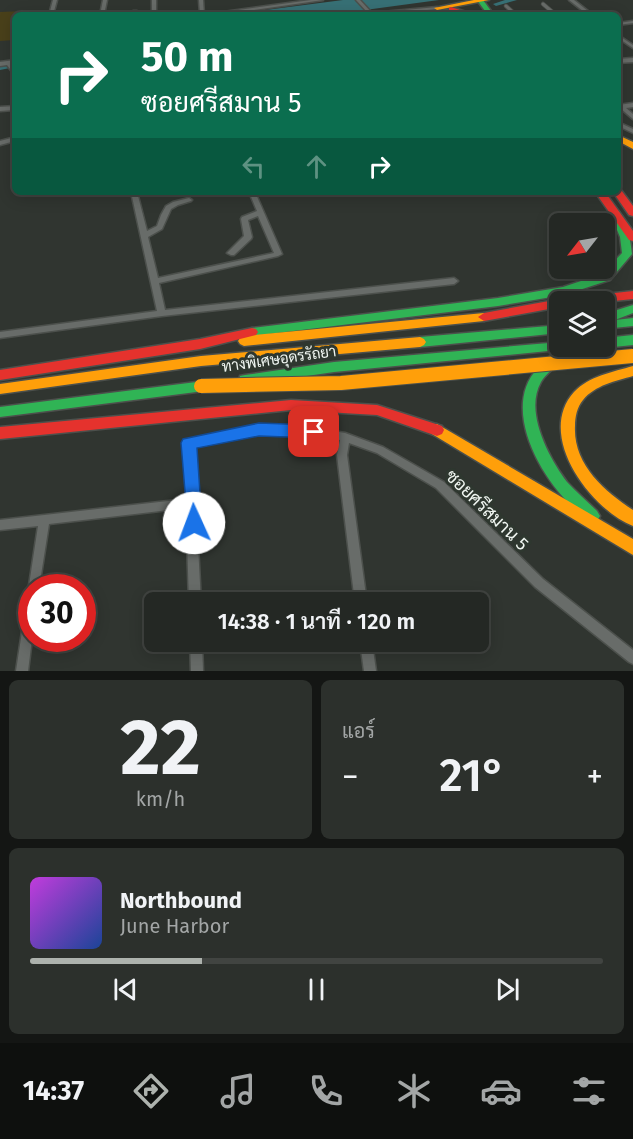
<!DOCTYPE html>
<html lang="th">
<head>
<meta charset="utf-8">
<style>
  :root { --surface:#242824; --page:#2c302c; --text:#f1f3f6; --muted:#a3a6a6; --line:#414441; --accent:#adb2ad }
  body { margin:0; font-family:"Fira Sans",Sarabun,sans-serif; background:var(--page); color:var(--text); height:100vh; display:flex; flex-direction:column; font-size:22px; white-space:nowrap }
  * { box-sizing:border-box; margin:0 }
  p { font-size:20px; color:var(--muted) }
  .icon { flex:none; width:33px; height:33px; fill:none; stroke:currentColor; stroke-width:2; stroke-linecap:round; stroke-linejoin:round }
  .map { position:relative; height:671px; overflow:hidden }
  .details { display:flex; flex-direction:column; gap:9px; padding:9px; background:#141614; flex:1 }
  .details>* { flex:none }
  .banner { position:absolute; left:12px; top:12px; width:609px; height:183px; border-radius:9px; box-shadow:0 3px 15px #0003,0 0 0 2px var(--line); background:#0b6e4f; color:#fff; overflow:hidden }
  .needle { width:39px; rotate:239deg }
  .fabs { position:absolute; left:549px; top:213px; display:grid; gap:12px }
  .fabs a { display:grid; place-items:center; width:66px; height:66px; border-radius:9px; background:var(--surface); box-shadow:0 3px 15px #0003,0 0 0 2px var(--line); font-size:30px }
  .speed { position:absolute; left:18px; top:574px; display:flex; gap:12px; font-size:30px; font-weight:700; text-align:center }
  .speed>* { display:grid; place-content:center; width:78px; height:78px; border-radius:50%; background:var(--surface); box-shadow:0 3px 15px #0003,0 0 0 2px var(--line); line-height:1 }
  .speed .limit { border:9px solid #d22; background:#fff; color:#111 }
  .pin { position:absolute; display:grid; place-items:center; width:51px; height:51px; color:#fff; margin:-26px; border-radius:12px; box-shadow:0 3px 9px #0006 }
  .me { position:absolute; width:66px; margin:-33px; rotate:358deg; stroke-linejoin:round; filter:drop-shadow(0 0 4px #0008) }
  .turn { display:flex; align-items:center; gap:21px; height:126px; padding:0 30px; font-size:27px }
  .turn .icon { width:78px; height:78px; stroke-width:2.5 }
  .turn b { display:block; font-size:42px; line-height:51px }
  .lanes { display:flex; align-items:center; height:57px; padding:0 30px; background:#0003; justify-content:center; gap:30px; direction:ltr }
  .lanes .off { opacity:.35 }
  .big { font-size:45px; font-weight:600; line-height:1.1 }
  .details .card { flex:1; display:flex; flex-direction:column; justify-content:center; gap:9px; min-width:0; padding:0 21px; border-radius:9px; background:var(--page) }
  .details .dial { align-items:center; gap:0 }
  .dial b { font-size:78px; line-height:1 }
  .song { display:flex; align-items:center; gap:18px }
  .cover { width:72px; height:72px; border-radius:9px; background:linear-gradient(135deg,hsl(290 70% 55%),hsl(220 70% 35%)) }
  .played { height:6px; border-radius:3px; background:linear-gradient(90deg,var(--accent) 30%,var(--line) 30%) }
  .keys { display:flex; justify-content:space-around; direction:ltr }
  .heat { display:flex; justify-content:space-between; align-items:center; font-size:33px; direction:ltr }
  .details .tiles { flex:1; display:grid; gap:9px; grid-template-columns:1fr 1fr }
  .card:last-child { grid-column:span 2 }
  .trip { position:absolute; left:144px; top:592px; width:345px; height:60px; border-radius:9px; background:var(--surface); box-shadow:0 3px 15px #0003,0 0 0 2px var(--line); font-weight:600; line-height:60px; text-align:center }
  .tabs { display:flex; height:96px; justify-content:space-around; align-items:center; background:#0e100e; color:var(--muted) }
  .tabs .icon { width:42px; height:42px }
  .tabs .active { color:var(--accent) }
  .tabs b { font-size:27px; color:var(--text) }
  .map>svg:first-child { display:block }
  .green { fill:#49401a }
  .water { fill:#377075 }
  .lines { fill:none; stroke-linecap:round; stroke-linejoin:round }
  .canal { fill:#377075; fill-rule:evenodd }
  .lane-casing { stroke:#4c504c; stroke-width:4.5 }
  .street-casing { stroke:#4c504c; stroke-width:3 }
  .fast-casing { stroke:#4c504c; stroke-width:3 }
  .slow-casing { stroke:#4c504c; stroke-width:3 }
  .jam-casing { stroke:#4c504c; stroke-width:3 }
  .lane { stroke:#686c69; stroke-width:3 }
  .street { fill:#686c69; fill-rule:evenodd }
  .fast { fill:#30b455; fill-rule:evenodd }
  .slow { fill:#ff9f0a; fill-rule:evenodd }
  .jam { fill:#e5322d; fill-rule:evenodd }
  .slow-bridge-casing { stroke:#4c504c; stroke-width:16; stroke-linecap:butt }
  .slow-bridge { stroke:#ff9f0a; stroke-width:14 }
  .route { fill:#1a73e8; stroke:#114b97; stroke-width:1.5 }
  .labels { text-anchor:middle; dominant-baseline:central; stroke-width:6; stroke-linejoin:round; paint-order:stroke }
  .street-label { font-size:15px; fill:#f0f6f1; stroke:#2e372f }
  .near-street-label { font-size:18px; fill:#f0f6f1; stroke:#2e372f }
</style>
</head>
<body>
<div class="map">
<svg width="633" height="671" viewBox="0 0 633 671">
  <rect width="100%" height="100%" fill="#303530"/>
  <polygon class="green" points="24,11 23,15 15,15 15,40 0,41 0,12"/>
  <polygon class="water" points="343,0 439,0 328,15 228,15"/>
  <g class="lines">
    <g class="canal">
      <polygon points="505,0 517,0 496,6 493,4"/>
      <polygon points="449,8 452,10 451,11 422,15 401,15 404,13"/>
      <polygon points="15,63 15,67 0,70 0,66"/>
    </g>
    <defs>
      <g id="lane">
        <polyline points="543,4 556,15"/>
        <polyline points="506,6 516,15"/>
        <polyline points="562,15 569,14"/>
      </g>
      <g id="street">
        <polygon points="53,0 57,0 53,15 49,15"/>
        <polygon points="103,0 107,0 104,15 100,15"/>
        <rect x="152" y="0" width="4" height="15"/>
        <polygon points="199,0 203,0 204,15 200,15"/>
        <polygon points="311,0 323,0 219,15 207,15 209,14"/>
        <polygon points="356,0 360,0 372,13 437,7 439,8 437,9 378,15 362,15 368,13"/>
        <polygon points="569,0 574,0 593,15 588,15"/>
        <rect x="133" y="11" width="4" height="4"/>
        <polygon points="633,21 633,23 618,25 618,23"/>
        <polygon points="618,35 633,45 633,48 618,38"/>
        <polygon points="633,58 633,62 618,63 618,59"/>
        <polygon points="15,60 15,64 12,64 15,68 15,74 13,73 7,65 0,66 0,62"/>
        <polygon points="633,103 633,107 626,108 633,114 633,119 620,108 618,109 618,105"/>
        <polygon points="15,106 15,110 0,111 0,107"/>
        <polygon points="618,122 633,129 633,133 618,126"/>
        <polygon points="15,137 15,141 0,145 0,141"/>
        <polygon points="131,192 137,192 147,231 157,226 161,215 166,206 173,202 189,198 192,200 191,201 178,205 171,209 162,229 148,237 158,278 274,253 258,216 248,220 252,237 251,239 234,255 231,255 227,253 244,236 241,219 242,217 257,211 249,192 255,192 282,254 278,256 159,283 165,310 454,278 458,281 454,284 162,316 0,338 0,332 157,311"/>
        <polygon points="296,425 345,433 383,447 444,482 543,579 633,650 633,664 629,662 535,587 436,488 377,453 349,443 347,455 367,603 355,603 337,455 340,440 296,433 259,434 194,446 196,500 198,503 196,506 201,603 189,603 186,508 49,524 39,588 32,588 32,639 28,671 16,671 38,526 0,530 0,520 186,499 184,443 186,440 259,426"/>
        <polygon points="190,642 202,642 203,671 191,671"/>
        <polygon points="360,642 372,642 376,671 364,671"/>
      </g>
      <g id="fast">
        <polygon points="477,0 483,0 494,15 488,15"/>
        <path d="M614,208C626,214 631,241 632,254L610,280L564,295L498,306L252,336L246,332L252,328L498,298L563,287L602,274L622,253L620,237L609,211Z"/>
        <polygon points="633,305 633,313 615,320 633,318 633,326 604,329 604,314"/>
        <polygon points="560,325 560,333 420,347 416,345 414,342 416,339 420,337"/>
        <polygon points="633,335 633,345 604,348 601,346 604,346 604,338"/>
        <polygon points="560,342 560,346 570,346 568,349 334,372 245,385 240,384 239,380 240,376 245,375 334,362"/>
        <path d="M556,353L560,355L562,358C557,367 546,373 541,382C524,412 549,458 567,482C576,492 587,501 597,511L600,516L597,521L592,523C583,520 577,512 571,505C539,475 501,406 538,368C543,362 549,356 556,353Z"/>
        <polygon points="212,380 217,381 218,385 217,389 212,390 0,417 0,407"/>
      </g>
      <g id="slow">
        <polygon points="474,0 489,0 437,10 434,8"/>
        <polygon points="618,135 633,142 633,149 618,141"/>
        <polygon points="484,313 490,317 484,321 244,346 240,344 238,341 240,338 244,336"/>
        <polygon points="420,337 424,339 426,342 424,345 420,347 201,366 0,394 0,384 201,356"/>
        <path d="M633,366V376C616,381 595,385 583,400C577,407 575,417 575,426C573,464 604,491 633,510V526C590,509 535,435 574,392C589,376 613,372 633,366Z"/>
        <polygon points="437,424 633,539 633,555 432,434 430,430 432,426"/>
      </g>
      <g id="jam">
        <polygon points="451,7 472,14 473,15 463,15 449,10 449,8"/>
        <polygon points="618,189 621,190 633,206 633,216 629,215 613,192 618,192"/>
        <polygon points="595,192 605,192 633,231 633,241 629,240"/>
        <polygon points="633,291 633,299 604,302 560,302 560,307 484,321 478,317 484,313 560,299 564,300 569,298"/>
        <polygon points="252,328 256,329 258,332 256,335 200,349 0,380 0,370 200,339"/>
        <polygon points="291,400 377,405 442,426 444,430 442,434 437,436 377,415 291,410 0,439 0,427"/>
      </g>
    </defs>
    <use href="#lane" class="lane-casing"/>
    <use href="#street" class="street-casing"/>
    <use href="#fast" class="fast-casing"/>
    <use href="#slow" class="slow-casing"/>
    <use href="#jam" class="jam-casing"/>
    <use href="#lane" class="lane"/>
    <use href="#street" class="street"/>
    <use href="#fast" class="fast"/>
    <use href="#slow" class="slow"/>
    <use href="#jam" class="jam"/>
    <defs>
      <polyline id="slow-bridge" points="201,386 341,383 633,356"/>
    </defs>
    <use href="#slow-bridge" class="slow-bridge-casing"/>
    <use href="#slow-bridge" class="slow-bridge"/>
  </g>
  <polygon class="route" points="259,423 314,425 322,432 314,438 259,436 197,448 202,523 200,528 194,531 188,528 181,443 183,439"/>
  <g class="labels">
    <g class="street-label">
      <text transform="translate(279 359) rotate(-8)">ทางพิเศษอุดรรัถยา</text>
    </g>
    <g class="near-street-label">
      <text transform="translate(487 510) rotate(44)">ซอยศรีสมาน 5</text>
    </g>
  </g>
</svg>
<div class="fabs">
<a><svg class="needle" viewBox="-14 -14 28 28"><path d="M0-13l5 13h-10z" fill="#e53935"/><path d="M0 13l5-13h-10z" fill="#a3a6a6"/></svg></a>
<a><svg class="icon" aria-label="layers" viewBox="0 0 24 24"><path d="M12 4l9 5-9 5-9-5zM3 14l9 5 9-5"/></svg></a>
</div>
<div class="speed"><div class="limit">30</div></div>
<div class="pin" style="left:314px;top:432px;background:#d93025"><svg class="icon" aria-label="arrive" viewBox="0 0 24 24"><path d="M6 21V4h12l-3 4 3 4H6"/></svg></div>
<svg class="me" style="left:194px;top:523px" viewBox="-20 -20 40 40"><circle r="19" fill="#fff"/><path d="M0-13L10 11 0 6-10 11z" fill="#1a73e8"/></svg>
<div class="trip">14:38 · 1 นาที · 120 m</div>
<div class="banner">
<div class="turn"><svg class="icon" aria-label="right" viewBox="0 0 24 24"><path d="M7 20v-9h11M14 6l5 5-5 5"/></svg><div><b>50 m</b>ซอยศรีสมาน 5</div></div>
<div class="lanes"><svg class="icon off" aria-label="left" viewBox="0 0 24 24"><path d="M17 20v-9H6M10 6l-5 5 5 5"/></svg><svg class="icon off" aria-label="ahead" viewBox="0 0 24 24"><path d="M12 20V5M6 11l6-6 6 6"/></svg><svg class="icon" aria-label="right" viewBox="0 0 24 24"><path d="M7 20v-9h11M14 6l5 5-5 5"/></svg></div>
</div>
</div>
<section class="details">
<div class="tiles">
<div class="card dial"><b>22</b><p>km/h</p></div>
<div class="card"><p>แอร์</p>
<div class="heat"><a>−</a><b class="big">21°</b><a>+</a></div>
</div>
<div class="card">
<div class="song"><i class="cover"></i><div><b>Northbound</b><p>June Harbor</p></div></div>
<div class="played"></div>
<div class="keys"><svg class="icon" aria-label="previous" viewBox="0 0 24 24"><path d="M18 5L8 12l10 7zM5 5v14"/></svg><svg class="icon" aria-label="pause" viewBox="0 0 24 24"><path d="M8 5v14M16 5v14"/></svg><svg class="icon" aria-label="next" viewBox="0 0 24 24"><path d="M6 5l10 7-10 7zM19 5v14"/></svg></div>
</div>
</div>
</section>
<nav class="tabs">
<b>14:37</b>
<svg class="icon active" aria-label="directions" viewBox="0 0 24 24"><path d="M12 3l9 9-9 9-9-9zM9 14v-3h6M13 9l2 2-2 2"/></svg>
<svg class="icon" aria-label="music" viewBox="0 0 24 24"><path d="M9 18V5l10-2v13"/><circle cx="6" cy="18" r="3"/><circle cx="16" cy="16" r="3"/></svg>
<svg class="icon" aria-label="phone" viewBox="0 0 24 24"><path d="M5 4h4l2 5-3 2q2 4 5 5l2-3 5 2v4C11 20 4 13 5 4z"/></svg>
<svg class="icon" aria-label="climate" viewBox="0 0 24 24"><path d="M12 3v18M4 7l16 10M4 17L20 7"/></svg>
<svg class="icon" aria-label="car" viewBox="0 0 24 24"><path d="M5 17H2v-5l4-1 3-4h7l3 4 3 1v5h-3M9 17h6M6 11h13"/><circle cx="7" cy="17" r="2"/><circle cx="17" cy="17" r="2"/></svg>
<svg class="icon" aria-label="filters" viewBox="0 0 24 24"><path d="M4 7h16M4 17h16"/><circle cx="9" cy="7" r="2"/><circle cx="15" cy="17" r="2"/></svg>
</nav>
</body>
</html>
